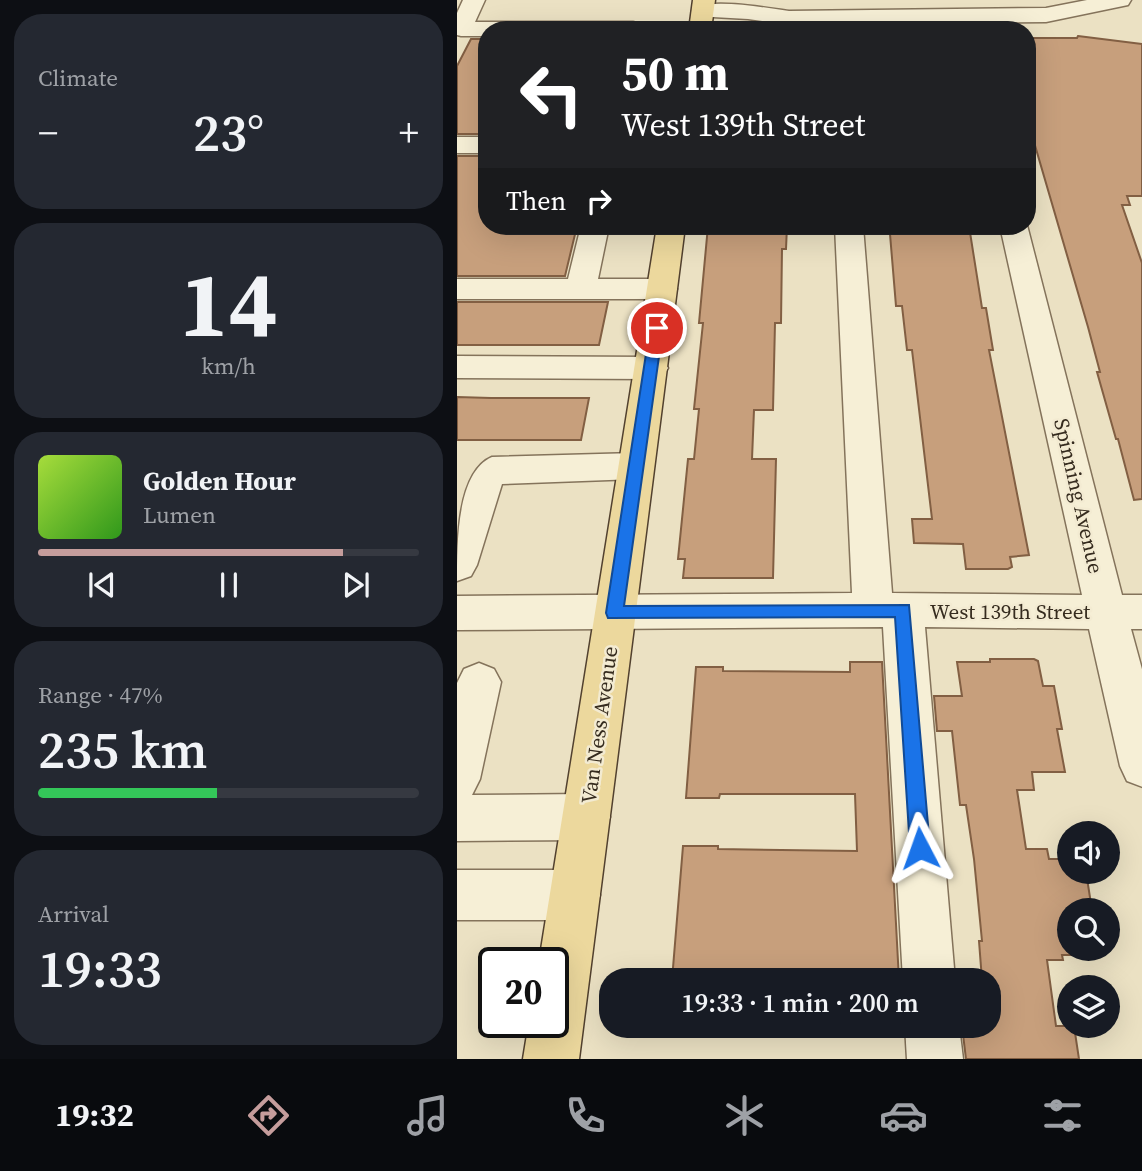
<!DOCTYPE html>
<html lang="en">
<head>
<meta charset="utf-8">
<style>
  :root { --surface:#171b24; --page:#242831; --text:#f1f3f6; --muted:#9ea1a6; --line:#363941; --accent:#c59d9c }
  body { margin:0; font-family:"Source Serif 4",serif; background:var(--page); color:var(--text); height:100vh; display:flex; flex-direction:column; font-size:26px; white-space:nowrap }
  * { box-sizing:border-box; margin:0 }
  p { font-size:23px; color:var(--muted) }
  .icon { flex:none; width:38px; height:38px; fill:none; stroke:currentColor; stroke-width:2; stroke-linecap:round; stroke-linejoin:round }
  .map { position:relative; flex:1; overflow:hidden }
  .sheet { display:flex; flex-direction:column; gap:14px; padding:14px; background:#0d0f14; width:457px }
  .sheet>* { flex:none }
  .banner { position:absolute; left:21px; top:21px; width:558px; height:214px; border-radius:28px; box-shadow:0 7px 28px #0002; background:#202124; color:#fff; overflow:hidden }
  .buttons { position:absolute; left:600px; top:821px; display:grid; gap:14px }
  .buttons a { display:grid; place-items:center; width:63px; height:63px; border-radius:50%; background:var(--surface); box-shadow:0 7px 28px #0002; font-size:35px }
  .speed { position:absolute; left:21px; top:947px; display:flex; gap:14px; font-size:35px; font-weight:700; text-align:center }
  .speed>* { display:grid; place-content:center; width:91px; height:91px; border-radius:50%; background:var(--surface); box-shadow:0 7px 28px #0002; line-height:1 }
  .speed .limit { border:4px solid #111; border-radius:10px; background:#fff; color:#111 }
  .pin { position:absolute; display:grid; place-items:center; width:60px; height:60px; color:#fff; margin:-30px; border:4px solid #fff; border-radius:50%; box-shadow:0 2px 7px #0007 }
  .me { position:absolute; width:77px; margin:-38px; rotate:356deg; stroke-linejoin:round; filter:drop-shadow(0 0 5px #0008) }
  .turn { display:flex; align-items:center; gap:24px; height:147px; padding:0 28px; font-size:32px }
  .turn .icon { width:91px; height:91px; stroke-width:2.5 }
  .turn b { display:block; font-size:49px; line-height:60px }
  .then { display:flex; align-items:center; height:66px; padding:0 28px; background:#0003; gap:14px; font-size:26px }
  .big { font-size:52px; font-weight:600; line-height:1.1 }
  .sheet .tile { flex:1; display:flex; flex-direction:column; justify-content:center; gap:10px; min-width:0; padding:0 24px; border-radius:28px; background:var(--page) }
  .sheet .dial { align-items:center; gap:0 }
  .dial b { font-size:91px; line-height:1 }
  .song { display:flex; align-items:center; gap:21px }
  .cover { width:84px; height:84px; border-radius:10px; background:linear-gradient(135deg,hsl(80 70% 55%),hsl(110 70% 35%)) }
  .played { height:7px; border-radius:4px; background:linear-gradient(90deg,var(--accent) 80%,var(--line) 80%) }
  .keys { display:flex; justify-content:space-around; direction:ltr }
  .heat { display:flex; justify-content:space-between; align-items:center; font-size:38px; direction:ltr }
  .charge { height:10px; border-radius:5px; background:linear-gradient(90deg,#34c759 47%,var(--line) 0) }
  .trip { position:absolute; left:142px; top:968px; width:402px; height:70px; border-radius:28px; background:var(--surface); box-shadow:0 7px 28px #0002; font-weight:600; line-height:70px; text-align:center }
  .dock { display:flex; height:112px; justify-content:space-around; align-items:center; background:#090b0e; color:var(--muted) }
  .dock .icon { width:49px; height:49px }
  .dock .selected { color:var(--accent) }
  .dock b { font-size:32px; color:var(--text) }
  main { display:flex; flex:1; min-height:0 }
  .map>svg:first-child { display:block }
  .building { fill:#c79f7c; stroke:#825f43; stroke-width:2 }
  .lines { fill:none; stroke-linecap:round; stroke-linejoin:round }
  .minor-casing { stroke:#84735b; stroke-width:3 }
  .major-casing { stroke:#52412f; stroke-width:3 }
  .minor { fill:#f6efd6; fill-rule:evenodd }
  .major { fill:#ecd89d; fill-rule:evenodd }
  .route { fill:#1a73e8; stroke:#114b97; stroke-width:2 }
  .labels { text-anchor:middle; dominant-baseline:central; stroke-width:5; stroke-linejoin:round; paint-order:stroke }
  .street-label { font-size:21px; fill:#352b1e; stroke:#f3ebd2 }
</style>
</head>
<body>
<main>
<section class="sheet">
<div class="tile"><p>Climate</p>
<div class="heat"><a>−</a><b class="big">23°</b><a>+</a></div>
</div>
<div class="tile dial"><b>14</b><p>km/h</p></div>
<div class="tile">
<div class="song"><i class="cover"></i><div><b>Golden Hour</b><p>Lumen</p></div></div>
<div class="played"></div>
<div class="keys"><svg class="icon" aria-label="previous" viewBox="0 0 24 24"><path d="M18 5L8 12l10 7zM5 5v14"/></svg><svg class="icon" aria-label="pause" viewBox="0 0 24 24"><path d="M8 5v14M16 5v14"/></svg><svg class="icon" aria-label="next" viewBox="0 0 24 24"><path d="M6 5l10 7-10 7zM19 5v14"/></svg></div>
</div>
<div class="tile"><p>Range · 47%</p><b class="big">235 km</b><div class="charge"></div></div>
<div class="tile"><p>Arrival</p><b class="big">19:33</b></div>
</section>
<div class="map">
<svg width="686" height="1059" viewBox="0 0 686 1059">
  <rect width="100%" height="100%" fill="#ebe1c3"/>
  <g class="building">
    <polygon points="621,36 685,44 685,196 670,196 673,205 665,205 685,263 685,499 677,500 661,439 659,439 640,372 643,372 631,327 570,118 570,38 620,38"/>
    <polygon points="14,39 30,39 30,134 0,134 0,66"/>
    <polygon points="0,156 30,156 30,226 120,226 108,276 0,276"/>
    <polygon points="251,226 330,226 329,249 325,249 324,323 318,323 316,410 297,410 295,459 319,459 316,578 226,578 228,559 221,559 231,459 237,459 242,409 237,409 246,323 242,323"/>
    <polygon points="453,226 512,226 525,308 529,308 536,350 532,350 572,555 553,557 555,567 551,569 509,569 506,544 457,543 455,519 475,519 455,350 450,350 445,306 439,306 433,234 434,228 453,228"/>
    <polygon points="0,302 151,302 142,345 0,345"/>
    <polygon points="0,397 34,398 132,398 124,440 0,440"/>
    <polygon points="533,659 577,659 581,661 586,686 597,686 605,729 600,729 608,772 575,772 577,790 560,790 569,849 590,849 592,859 612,859 612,872 629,872 635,910 612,910 612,948 641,948 642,955 605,955 606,960 590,960 599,1026 617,1026 622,1059 509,1059 505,1026 532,1026 532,980 525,980 522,941 525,941 517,859 509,805 503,805 495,731 480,731 477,696 505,696 500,662 533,662"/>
    <polygon points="393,662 425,662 442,980 215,980 226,846 261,846 261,849 400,851 398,794 263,794 262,798 229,798 239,667 266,667 266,671 393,672"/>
  </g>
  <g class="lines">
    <defs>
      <g id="minor">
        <polygon points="6,0 28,0 18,22 176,22 184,24 187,29 30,30 30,36 4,36 0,35 0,13"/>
        <path d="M630,0H674L671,5L589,22L332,25L291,19L238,16L235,11L238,6C267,0 303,7 332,11L589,8Z"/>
        <rect x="0" y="137" width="30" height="16"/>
        <polygon points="570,225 665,595 686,595 686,629 674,629 686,673 686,787 670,781 663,766 632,629 468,627 498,980 446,980 426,627 0,630 0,596 395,593 378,226 406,226 435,593 625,595 543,226"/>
        <polygon points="124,226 152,226 141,279 205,279 216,282 220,289 216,296 205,299 0,299 0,279 111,279"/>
        <polygon points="0,356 194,357 206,360 211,368 206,376 194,379 0,378"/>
        <path d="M179,453L192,456L197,466L192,476L179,479L45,484L20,565L14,576L0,581C0,542 0,472 35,457Z"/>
        <polygon points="22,663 37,669 44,682 23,779 15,795 129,794 146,801 153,817 146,833 129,840 0,841 0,683 7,669"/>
        <polygon points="0,870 118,870 136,877 143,895 136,913 118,920 0,920"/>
        <polygon points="448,1026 502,1026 506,1059 450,1059"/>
      </g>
      <g id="major">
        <polygon points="236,0 258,0 254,30 232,30"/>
        <polygon points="200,226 228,226 122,1059 66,1059 72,1022 96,1022 96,962 82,962"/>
      </g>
    </defs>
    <use href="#minor" class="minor-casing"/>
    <use href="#major" class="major-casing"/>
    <use href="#minor" class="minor"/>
    <use href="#major" class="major"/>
  </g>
  <polygon class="route" points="200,324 206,328 167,606 452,605 473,848 470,855 463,858 456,855 453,848 438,617 151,618 149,613 193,328"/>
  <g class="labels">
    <g class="street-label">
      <text transform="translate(622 496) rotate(77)">Spinning Avenue</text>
      <text x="553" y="611">West 139th Street</text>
      <text transform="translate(142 725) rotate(-82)">Van Ness Avenue</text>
    </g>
  </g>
</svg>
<div class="buttons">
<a><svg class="icon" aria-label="sound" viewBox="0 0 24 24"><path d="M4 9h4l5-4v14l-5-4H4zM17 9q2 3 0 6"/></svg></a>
<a><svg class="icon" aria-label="search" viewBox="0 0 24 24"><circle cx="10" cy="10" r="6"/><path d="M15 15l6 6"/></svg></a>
<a><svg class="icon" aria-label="layers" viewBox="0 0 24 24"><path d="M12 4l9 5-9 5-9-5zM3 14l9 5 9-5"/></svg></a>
</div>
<div class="speed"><div class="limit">20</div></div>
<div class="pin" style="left:200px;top:328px;background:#d93025"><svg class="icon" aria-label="arrive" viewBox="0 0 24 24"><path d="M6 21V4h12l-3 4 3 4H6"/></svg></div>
<svg class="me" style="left:463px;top:848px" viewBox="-20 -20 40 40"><path d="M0-17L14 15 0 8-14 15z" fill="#1a73e8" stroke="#fff" stroke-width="4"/></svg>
<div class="trip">19:33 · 1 min · 200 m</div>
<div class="banner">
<div class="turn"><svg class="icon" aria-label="left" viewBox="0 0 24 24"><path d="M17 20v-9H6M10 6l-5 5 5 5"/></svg><div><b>50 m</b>West 139th Street</div></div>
<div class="then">Then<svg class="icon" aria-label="right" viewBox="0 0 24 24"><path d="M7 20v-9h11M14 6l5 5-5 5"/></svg></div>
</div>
</div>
</main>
<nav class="dock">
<b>19:32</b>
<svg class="icon selected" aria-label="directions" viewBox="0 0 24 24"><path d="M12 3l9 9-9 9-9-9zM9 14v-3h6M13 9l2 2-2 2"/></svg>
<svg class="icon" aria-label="music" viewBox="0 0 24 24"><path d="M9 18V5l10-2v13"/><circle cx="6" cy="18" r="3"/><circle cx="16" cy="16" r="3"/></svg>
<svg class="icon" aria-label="phone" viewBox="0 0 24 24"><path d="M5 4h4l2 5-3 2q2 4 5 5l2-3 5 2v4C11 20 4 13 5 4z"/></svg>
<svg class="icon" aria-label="climate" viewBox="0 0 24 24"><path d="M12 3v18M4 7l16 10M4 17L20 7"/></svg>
<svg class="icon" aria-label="car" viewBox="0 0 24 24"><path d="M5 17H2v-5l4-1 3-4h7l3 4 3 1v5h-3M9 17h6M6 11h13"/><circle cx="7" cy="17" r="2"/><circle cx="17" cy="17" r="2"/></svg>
<svg class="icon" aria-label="filters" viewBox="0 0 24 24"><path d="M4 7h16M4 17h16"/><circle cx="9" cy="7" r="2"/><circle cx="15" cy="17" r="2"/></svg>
</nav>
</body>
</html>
